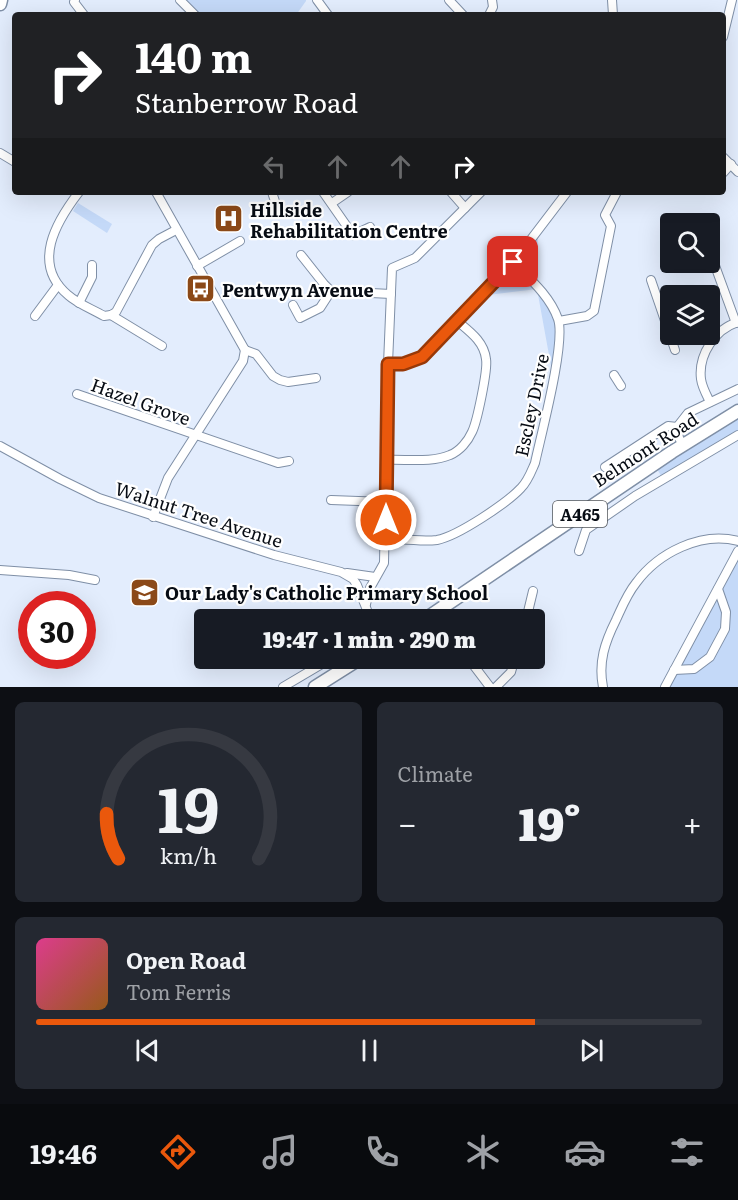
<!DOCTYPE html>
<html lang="en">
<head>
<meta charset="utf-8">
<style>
  :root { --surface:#171b24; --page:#242831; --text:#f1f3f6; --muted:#9ea1a6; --line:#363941; --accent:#ea580c }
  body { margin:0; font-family:Literata,serif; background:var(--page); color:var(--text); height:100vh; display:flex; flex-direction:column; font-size:22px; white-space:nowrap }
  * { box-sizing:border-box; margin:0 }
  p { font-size:20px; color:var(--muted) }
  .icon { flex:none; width:33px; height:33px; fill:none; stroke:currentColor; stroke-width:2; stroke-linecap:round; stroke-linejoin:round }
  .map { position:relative; height:687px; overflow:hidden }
  .drawer { display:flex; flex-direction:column; gap:15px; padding:15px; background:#0d0f14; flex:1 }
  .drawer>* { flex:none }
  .guide { position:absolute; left:12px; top:12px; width:714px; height:183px; border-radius:6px; box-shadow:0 6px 24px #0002; background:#202124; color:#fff; overflow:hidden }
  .tools { position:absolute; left:660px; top:213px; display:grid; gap:12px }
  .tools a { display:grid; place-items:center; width:60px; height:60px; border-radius:6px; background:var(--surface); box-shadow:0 6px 24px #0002; font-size:30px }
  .speed { position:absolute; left:18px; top:591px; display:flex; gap:12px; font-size:30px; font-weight:700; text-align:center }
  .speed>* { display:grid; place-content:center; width:78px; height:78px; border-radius:50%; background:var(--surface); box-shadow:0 6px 24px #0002; line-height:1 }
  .speed .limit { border:9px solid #d22; background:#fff; color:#111 }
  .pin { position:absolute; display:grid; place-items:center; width:51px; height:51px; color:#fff; margin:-26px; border-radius:12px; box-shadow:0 3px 9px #0006 }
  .me { position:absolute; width:66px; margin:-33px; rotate:0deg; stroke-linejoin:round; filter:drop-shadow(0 0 4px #0008) }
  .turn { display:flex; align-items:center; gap:21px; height:126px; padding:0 24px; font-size:27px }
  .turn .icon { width:78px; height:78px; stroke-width:2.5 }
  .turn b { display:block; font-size:42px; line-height:51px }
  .lanes { display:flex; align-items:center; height:57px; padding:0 24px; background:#0003; justify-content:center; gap:30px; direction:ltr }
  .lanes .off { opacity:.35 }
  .big { font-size:45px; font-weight:800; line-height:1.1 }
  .drawer .card { flex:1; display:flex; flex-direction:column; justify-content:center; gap:9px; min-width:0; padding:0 21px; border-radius:9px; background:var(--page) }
  .drawer .dial { align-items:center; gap:0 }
  .dial svg { height:156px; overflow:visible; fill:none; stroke:var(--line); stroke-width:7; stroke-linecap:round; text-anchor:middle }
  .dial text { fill:var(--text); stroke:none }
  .song { display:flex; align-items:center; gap:18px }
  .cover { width:72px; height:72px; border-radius:9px; background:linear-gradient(135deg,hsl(330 70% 55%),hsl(30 70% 35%)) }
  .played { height:6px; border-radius:3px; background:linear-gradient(90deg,var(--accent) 75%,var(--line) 75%) }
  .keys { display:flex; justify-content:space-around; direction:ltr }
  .heat { display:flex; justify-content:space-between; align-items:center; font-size:33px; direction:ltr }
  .drawer .tiles { flex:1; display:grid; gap:15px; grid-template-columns:1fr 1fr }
  .card:last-child { grid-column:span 2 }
  .trip { position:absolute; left:194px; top:609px; width:351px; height:60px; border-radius:6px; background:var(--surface); box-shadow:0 6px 24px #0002; font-weight:800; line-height:60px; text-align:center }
  .dock { display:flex; height:96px; justify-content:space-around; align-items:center; background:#090b0e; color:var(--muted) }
  .dock .icon { width:42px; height:42px }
  .dock .selected { color:var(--accent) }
  .dock b { font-size:27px; color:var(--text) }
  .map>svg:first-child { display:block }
  .green { fill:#c4d9f8 }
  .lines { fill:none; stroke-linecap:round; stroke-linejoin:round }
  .minor-casing { stroke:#7f8fa6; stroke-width:10 }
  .highway-casing { stroke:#7f8fa6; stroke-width:15 }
  .minor { stroke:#fff; stroke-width:8 }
  .highway { stroke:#fff; stroke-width:12 }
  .route-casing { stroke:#983908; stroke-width:15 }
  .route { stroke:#ea580c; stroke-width:10 }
  .labels { text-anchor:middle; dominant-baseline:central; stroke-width:4.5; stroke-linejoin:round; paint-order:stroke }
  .shield { fill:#fff; stroke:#51555a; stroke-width:1.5 }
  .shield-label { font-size:16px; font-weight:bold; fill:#070c14 }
  .poi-label { font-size:18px; font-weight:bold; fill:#070c14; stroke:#fff; text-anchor:start }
  .street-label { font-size:18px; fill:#070c14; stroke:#fff }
</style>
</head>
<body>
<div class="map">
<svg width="738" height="687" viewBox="0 0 738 687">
  <rect width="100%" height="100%" fill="#e3edfd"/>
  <g class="green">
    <polygon points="185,0 306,0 306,1 296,15 201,15"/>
    <polygon points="78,203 112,224 107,233 73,211"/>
    <polygon points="538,230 537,286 559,321 553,377 537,289 480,296"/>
    <polygon points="738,411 738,435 663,479 654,464"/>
    <polygon points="738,551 738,687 665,687"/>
  </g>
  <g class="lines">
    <defs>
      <g id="minor">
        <polyline points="75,0 74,2 84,15"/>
        <polyline points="180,0 195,15"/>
        <polyline points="317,0 328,15"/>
        <polyline points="449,0 463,15"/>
        <polyline points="612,0 613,15"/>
        <polyline points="489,15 493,7 492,0"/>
        <polyline points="723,37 732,0"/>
        <polyline points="0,153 15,162"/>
        <polyline points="723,157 738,172"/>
        <polyline points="723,173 731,164"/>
        <path d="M79,192C56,222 31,264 68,295C78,304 92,309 104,316L111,315L116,312L152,245L159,239L176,230"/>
        <polyline points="156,192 245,350"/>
        <polyline points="272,192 279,214"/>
        <polyline points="323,192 353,235 370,227"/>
        <polyline points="451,192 465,208"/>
        <polyline points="332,203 348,192"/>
        <polyline points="710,252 736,323"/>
        <polyline points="301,255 324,284 331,291 391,294"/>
        <polyline points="197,266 240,241"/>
        <polyline points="651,280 675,350"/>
        <polyline points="79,303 92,277 92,265"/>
        <polyline points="293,305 300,318 320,308 331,291"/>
        <polyline points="111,315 162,346"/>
        <polyline points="35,316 58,285"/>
        <polyline points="559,321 587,316 594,311 611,226 605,215 617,192"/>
        <polyline points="245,350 256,354 273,376 280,380 288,382 316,378"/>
        <polyline points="388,364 403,364 422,357 516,259 567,192"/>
        <polyline points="614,375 621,386"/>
        <polyline points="77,394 278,463 289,461"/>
        <path d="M710,402C706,394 702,387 701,379C698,355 715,329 738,322"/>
        <polyline points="683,445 679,438 677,427 688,413 738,389"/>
        <polyline points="0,446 60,479 99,498 274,555 341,572 353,579 357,585 371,620"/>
        <path d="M386,460C406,459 432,463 450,455C460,451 468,441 472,432C477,422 488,370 486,359C484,341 469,331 456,320"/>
        <polyline points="605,467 668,426 677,427"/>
        <polyline points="331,500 386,502"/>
        <polyline points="153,517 168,478 243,361 245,350"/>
        <path d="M386,538C402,539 421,542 437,540C458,536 507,503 521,488C528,481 531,472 535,463C541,435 566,342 558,319C550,296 530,279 513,262"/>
        <polyline points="579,551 586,530 635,496 738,435"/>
        <polyline points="0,570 69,575 95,580"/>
        <polyline points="347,573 375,577"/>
        <polyline points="366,604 370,588 384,563 388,364 392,268 415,258 481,192"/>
        <polyline points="526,620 533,591"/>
        <polyline points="468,658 490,687"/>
        <polyline points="674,670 694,669 710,657 725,629 726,612 718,589"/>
        <polyline points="283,687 332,658"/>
        <polyline points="496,687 511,672 515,658"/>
        <path d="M603,687C598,662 605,642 616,620C622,607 627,594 636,583C658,553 701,531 738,541"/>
        <polyline points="665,687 738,551"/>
      </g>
      <g id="highway">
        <polyline points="0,4 1,0"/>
        <polyline points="424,620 672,452 738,411"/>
        <polyline points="315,687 361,658"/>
      </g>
    </defs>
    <use href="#minor" class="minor-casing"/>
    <use href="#highway" class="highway-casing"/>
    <use href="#minor" class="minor"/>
    <use href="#highway" class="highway"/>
  </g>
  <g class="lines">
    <defs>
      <polyline id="route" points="386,520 388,364 403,364 422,357 513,262"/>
    </defs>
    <use href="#route" class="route-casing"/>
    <use href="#route" class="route"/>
  </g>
  <defs>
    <symbol id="hospital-square" viewBox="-11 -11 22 22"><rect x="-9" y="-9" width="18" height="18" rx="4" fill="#8b4918" stroke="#fff"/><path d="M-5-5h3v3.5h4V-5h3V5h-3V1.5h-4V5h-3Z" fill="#fff"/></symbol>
    <symbol id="bus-square" viewBox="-11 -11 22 22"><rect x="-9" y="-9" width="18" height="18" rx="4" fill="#8b4918" stroke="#fff"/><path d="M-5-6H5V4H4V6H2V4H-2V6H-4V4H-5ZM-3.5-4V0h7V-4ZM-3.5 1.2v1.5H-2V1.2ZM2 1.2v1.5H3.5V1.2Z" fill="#fff"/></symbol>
    <symbol id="school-square" viewBox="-11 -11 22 22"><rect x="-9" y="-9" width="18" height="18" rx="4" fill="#8b4918" stroke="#fff"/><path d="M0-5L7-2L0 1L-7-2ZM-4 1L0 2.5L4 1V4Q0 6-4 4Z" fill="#fff"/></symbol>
  </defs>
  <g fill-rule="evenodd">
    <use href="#hospital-square" x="212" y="202" width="33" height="33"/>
    <use href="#bus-square" x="184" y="272" width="33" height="33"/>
    <use href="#school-square" x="128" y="576" width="33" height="33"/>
  </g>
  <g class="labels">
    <rect class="shield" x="553" y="501" width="54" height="26" rx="4.5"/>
    <g class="shield-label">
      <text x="580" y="514">A465</text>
    </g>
    <g class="poi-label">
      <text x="250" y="209">Hillside<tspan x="250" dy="21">Rehabilitation Centre</tspan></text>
      <text x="222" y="289">Pentwyn Avenue</text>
      <text x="165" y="592">Our Lady's Catholic Primary School</text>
    </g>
    <g class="street-label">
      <text transform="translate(141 401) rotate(20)">Hazel Grove</text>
      <text transform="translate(531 405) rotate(-78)">Escley Drive</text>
      <text transform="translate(645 449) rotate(-33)">Belmont Road</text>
      <text transform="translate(199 514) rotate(18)">Walnut Tree Avenue</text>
    </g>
  </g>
</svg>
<div class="tools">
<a><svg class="icon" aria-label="search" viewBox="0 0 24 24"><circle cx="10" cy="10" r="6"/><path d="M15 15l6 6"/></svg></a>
<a><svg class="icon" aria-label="layers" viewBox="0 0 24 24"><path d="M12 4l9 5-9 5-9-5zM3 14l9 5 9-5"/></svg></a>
</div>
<div class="speed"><div class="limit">30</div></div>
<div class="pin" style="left:513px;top:262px;background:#d93025"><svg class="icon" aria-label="arrive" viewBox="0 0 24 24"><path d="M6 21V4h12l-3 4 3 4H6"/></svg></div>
<svg class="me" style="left:386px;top:520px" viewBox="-20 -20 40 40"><circle r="17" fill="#ea580c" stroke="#fff" stroke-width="3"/><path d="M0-11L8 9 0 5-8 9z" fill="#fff"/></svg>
<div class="trip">19:47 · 1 min · 290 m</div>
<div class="guide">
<div class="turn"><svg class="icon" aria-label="right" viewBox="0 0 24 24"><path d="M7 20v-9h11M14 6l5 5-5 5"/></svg><div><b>140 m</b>Stanberrow Road</div></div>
<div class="lanes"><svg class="icon off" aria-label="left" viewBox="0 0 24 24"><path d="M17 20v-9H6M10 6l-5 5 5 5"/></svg><svg class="icon off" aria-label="ahead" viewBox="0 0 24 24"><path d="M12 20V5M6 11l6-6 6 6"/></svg><svg class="icon off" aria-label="ahead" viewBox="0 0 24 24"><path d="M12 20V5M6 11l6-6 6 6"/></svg><svg class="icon" aria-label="right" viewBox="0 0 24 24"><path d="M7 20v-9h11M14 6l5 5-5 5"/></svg></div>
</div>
</div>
<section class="drawer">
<div class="tiles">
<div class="card dial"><svg viewBox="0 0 100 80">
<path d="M14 69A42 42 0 1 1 86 69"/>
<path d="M14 69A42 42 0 0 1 8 46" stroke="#ea580c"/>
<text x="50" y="56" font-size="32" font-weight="700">19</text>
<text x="50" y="72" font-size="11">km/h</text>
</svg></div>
<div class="card"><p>Climate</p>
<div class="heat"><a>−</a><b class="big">19°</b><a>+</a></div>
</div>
<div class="card">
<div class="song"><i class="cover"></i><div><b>Open Road</b><p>Tom Ferris</p></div></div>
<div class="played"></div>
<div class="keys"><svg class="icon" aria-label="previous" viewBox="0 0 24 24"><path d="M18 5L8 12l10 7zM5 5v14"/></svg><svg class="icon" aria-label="pause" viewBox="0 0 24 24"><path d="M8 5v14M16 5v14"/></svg><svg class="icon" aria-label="next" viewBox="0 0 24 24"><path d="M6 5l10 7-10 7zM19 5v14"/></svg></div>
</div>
</div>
</section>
<nav class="dock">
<b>19:46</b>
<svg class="icon selected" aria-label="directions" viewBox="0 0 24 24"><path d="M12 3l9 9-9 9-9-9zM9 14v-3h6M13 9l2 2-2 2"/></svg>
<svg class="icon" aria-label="music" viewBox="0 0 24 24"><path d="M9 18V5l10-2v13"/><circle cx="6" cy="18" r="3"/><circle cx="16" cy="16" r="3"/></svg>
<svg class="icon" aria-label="phone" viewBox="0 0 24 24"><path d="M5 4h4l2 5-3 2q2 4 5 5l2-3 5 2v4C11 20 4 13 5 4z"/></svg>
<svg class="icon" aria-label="climate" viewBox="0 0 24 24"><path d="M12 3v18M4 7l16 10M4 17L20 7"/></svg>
<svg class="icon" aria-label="car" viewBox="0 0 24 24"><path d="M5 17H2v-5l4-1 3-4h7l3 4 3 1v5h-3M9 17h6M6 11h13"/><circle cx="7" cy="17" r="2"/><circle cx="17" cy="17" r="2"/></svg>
<svg class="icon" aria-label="filters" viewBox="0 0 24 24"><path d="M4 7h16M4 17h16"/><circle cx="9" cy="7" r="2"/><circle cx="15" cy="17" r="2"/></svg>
</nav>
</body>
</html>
